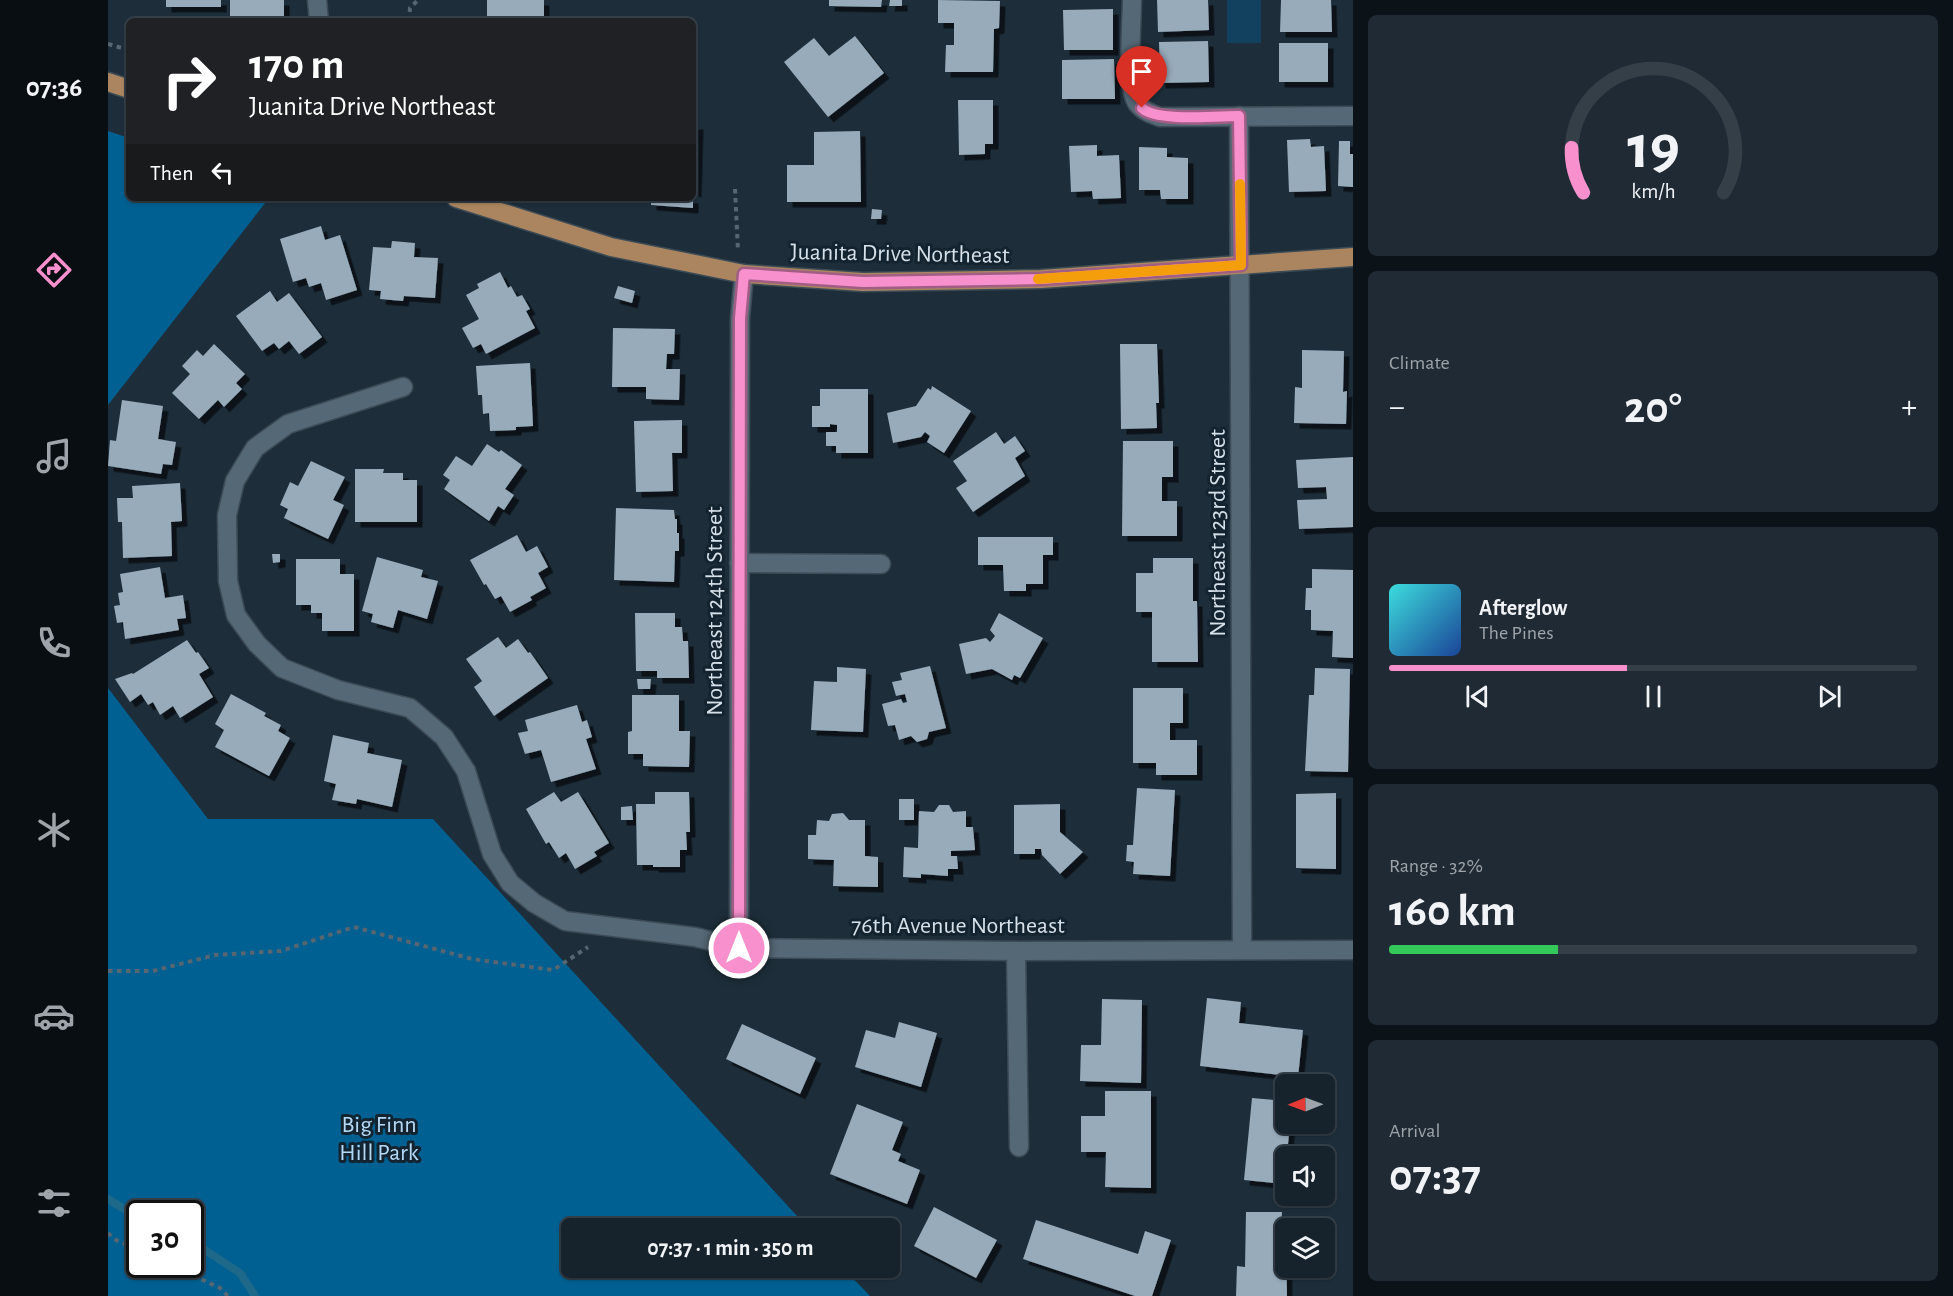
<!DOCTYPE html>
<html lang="en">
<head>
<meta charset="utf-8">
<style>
  :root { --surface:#16222c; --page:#1f2a34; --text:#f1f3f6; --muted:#9ea4a9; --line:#353f48; --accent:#f790cd }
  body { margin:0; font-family:"Alegreya Sans",sans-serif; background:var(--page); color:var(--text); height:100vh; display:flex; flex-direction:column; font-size:22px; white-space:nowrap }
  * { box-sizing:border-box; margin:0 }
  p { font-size:20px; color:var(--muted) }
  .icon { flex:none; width:33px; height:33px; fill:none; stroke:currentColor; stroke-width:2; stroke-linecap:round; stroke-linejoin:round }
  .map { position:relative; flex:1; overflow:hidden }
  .details { display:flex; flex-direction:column; gap:15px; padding:15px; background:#0c1318; width:600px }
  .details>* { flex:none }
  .hud { position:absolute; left:18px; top:18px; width:570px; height:183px; border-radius:9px; box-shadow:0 2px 4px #0004,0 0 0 2px var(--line); background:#202124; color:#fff; overflow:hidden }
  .needle { width:39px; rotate:269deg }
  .tools { position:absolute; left:1167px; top:1074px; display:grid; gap:12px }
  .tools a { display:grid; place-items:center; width:60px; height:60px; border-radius:9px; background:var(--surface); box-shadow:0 2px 4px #0004,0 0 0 2px var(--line); font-size:30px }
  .speed { position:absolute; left:18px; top:1200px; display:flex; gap:12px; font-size:30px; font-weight:700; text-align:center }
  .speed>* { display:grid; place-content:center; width:78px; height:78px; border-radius:50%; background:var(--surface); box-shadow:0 2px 4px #0004,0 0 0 2px var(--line); line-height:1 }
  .speed .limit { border:3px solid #111; border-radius:9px; background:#fff; color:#111 }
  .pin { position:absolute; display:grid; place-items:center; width:51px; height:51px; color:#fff; margin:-62px -26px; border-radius:50% 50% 50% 0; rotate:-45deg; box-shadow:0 0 6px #0007 }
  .pin .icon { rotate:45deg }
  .me { position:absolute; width:66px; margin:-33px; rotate:0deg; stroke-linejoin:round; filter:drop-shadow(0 0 4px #0008) }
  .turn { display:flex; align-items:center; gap:21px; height:126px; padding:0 24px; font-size:27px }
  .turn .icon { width:78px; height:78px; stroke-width:2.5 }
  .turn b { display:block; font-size:42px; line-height:51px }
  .then { display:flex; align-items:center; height:57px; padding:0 24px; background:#0003; gap:12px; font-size:22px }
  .big { font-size:45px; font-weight:700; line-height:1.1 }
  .details .tile { flex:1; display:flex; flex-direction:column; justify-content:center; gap:9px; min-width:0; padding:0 21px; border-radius:9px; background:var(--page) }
  .details .dial { align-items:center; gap:0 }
  .dial svg { height:156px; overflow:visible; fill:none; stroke:var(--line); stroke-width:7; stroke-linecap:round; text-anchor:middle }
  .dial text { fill:var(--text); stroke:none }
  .song { display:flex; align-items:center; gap:18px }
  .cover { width:72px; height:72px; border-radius:9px; background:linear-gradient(135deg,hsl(180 70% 55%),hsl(220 70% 35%)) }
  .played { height:6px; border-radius:3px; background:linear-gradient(90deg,var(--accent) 45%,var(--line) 45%) }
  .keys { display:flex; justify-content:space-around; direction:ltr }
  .heat { display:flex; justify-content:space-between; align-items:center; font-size:33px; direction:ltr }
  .charge { height:9px; border-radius:4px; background:linear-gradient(90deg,#34c759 32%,var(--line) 0) }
  .trip { position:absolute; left:453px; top:1218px; width:339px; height:60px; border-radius:9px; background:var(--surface); box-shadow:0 2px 4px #0004,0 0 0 2px var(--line); font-weight:700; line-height:60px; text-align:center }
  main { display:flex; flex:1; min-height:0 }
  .menu { display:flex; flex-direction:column; width:108px; justify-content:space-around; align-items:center; background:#090e12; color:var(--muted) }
  .menu .icon { width:42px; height:42px }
  .menu .active { color:var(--accent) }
  .menu b { font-size:27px; color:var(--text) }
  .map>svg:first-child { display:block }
  .green { fill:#12415f }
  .forest { fill:#006091; fill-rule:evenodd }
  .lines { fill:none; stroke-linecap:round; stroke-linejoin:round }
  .stream { stroke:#1e698a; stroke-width:8 }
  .building { fill:#97abbb; filter:url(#shadow) }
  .minor-casing { stroke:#3c4b55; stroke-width:21 }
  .major-casing { stroke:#3c4b55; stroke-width:21 }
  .path { stroke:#576671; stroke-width:4; stroke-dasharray:4.5 4.5; stroke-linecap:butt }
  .minor { stroke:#556876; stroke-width:18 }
  .major { stroke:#aa855f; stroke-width:18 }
  .route-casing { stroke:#a15e85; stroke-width:15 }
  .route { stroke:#f790cd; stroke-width:10 }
  .slow { stroke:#f59e0b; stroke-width:10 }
  .labels { text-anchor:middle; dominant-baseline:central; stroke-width:6; stroke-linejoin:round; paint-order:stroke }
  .street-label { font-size:24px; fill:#d6e0e9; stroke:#132430 }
  .park-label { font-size:24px; fill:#b4d9f6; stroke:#132430 }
</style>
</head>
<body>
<main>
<nav class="menu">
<b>07:36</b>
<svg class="icon active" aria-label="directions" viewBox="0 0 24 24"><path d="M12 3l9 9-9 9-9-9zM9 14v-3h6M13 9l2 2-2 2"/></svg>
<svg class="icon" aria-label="music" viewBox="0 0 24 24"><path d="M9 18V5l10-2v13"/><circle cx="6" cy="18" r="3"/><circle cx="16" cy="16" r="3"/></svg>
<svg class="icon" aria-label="phone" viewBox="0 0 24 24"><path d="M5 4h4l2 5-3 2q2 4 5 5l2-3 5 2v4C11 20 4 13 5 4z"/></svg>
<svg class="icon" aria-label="climate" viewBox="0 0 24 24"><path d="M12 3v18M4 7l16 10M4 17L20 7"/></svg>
<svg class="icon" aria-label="car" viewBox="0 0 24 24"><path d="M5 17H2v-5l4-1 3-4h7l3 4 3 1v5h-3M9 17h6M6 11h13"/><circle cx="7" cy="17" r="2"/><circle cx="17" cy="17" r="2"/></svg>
<svg class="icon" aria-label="filters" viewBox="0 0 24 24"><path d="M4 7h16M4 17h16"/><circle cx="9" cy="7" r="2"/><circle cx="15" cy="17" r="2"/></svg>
</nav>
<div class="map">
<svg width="1245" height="1296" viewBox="0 0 1245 1296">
  <defs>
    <filter id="shadow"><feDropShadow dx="5.5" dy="5.5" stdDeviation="0" flood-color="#0009"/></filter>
  </defs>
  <rect width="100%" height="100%" fill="#1d2e3a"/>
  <rect class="green" x="1119" y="0" width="34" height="43"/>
  <g class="forest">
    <polygon points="0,131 21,138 21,198 161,198 0,405"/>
    <path d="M0,688L100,819H325L700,1228H464V1268H735L762,1296H0ZM32,1214H82V1264H32Z"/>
  </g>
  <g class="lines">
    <g class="stream">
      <polyline points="0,1199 32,1219"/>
      <polyline points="82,1244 97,1250 132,1273 147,1296"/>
    </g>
  </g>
  <g class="building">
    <rect x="58" y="0" width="55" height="7"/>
    <rect x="122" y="0" width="54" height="21"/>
    <rect x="379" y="0" width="57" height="21"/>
    <polygon points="721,0 774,0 773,7 721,6"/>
    <polygon points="782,0 794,0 794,6 781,6"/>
    <polygon points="830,0 892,1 891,28 886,29 885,72 837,72 838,45 846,45 846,23 830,23"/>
    <polygon points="1049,0 1100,0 1101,30 1050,32"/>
    <polygon points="1173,0 1223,0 1224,32 1172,32"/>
    <polygon points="1005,9 1005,50 956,50 955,10"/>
    <polygon points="747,36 776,73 720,117 676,62 706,38 721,56"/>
    <polygon points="1100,41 1101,82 1052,83 1051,42"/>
    <rect x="1171" y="43" width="49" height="39"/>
    <polygon points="1006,59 1007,99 954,99 954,60"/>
    <polygon points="850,100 885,100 885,144 877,144 877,154 851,155"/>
    <polygon points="585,124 590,124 588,192 585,191"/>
    <polygon points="752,131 753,202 679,202 679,165 706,165 706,132"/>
    <polygon points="1202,139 1203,147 1216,146 1218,191 1181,192 1179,140"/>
    <polygon points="1231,141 1242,141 1242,154 1245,154 1245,187 1230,186"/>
    <polygon points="989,145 989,156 1011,155 1013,198 985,199 984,191 963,192 961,146"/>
    <polygon points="1031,147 1059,148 1059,157 1080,158 1080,199 1053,199 1052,190 1031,190"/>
    <polygon points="543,198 585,198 585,208 543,205"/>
    <polygon points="764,209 774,210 773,219 763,219"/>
    <polygon points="213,226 217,240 232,235 249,290 218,300 213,283 201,287 198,278 185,282 172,239"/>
    <polygon points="284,241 307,243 306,257 330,258 327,298 296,296 295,301 272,299 273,291 261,290 265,247 283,248"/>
    <polygon points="392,272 400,288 403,286 409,297 414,295 422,309 418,311 427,328 378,354 373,344 365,348 354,328 371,319 358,295 371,288 369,284"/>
    <polygon points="510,286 527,291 524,303 506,298"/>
    <polygon points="162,291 169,302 181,293 214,337 191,354 181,341 171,349 166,343 154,351 128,316"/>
    <polygon points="505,328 567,329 566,354 559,354 558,369 572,369 571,400 538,399 538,387 504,387"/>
    <polygon points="106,344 137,374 128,383 134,389 116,407 110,400 91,419 64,393 82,374 74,366 89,350 95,356"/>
    <polygon points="1012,344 1049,344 1051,403 1048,403 1049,428 1013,429"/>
    <polygon points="1194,350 1236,351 1235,392 1239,391 1238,424 1186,423 1187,387 1194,388"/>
    <polygon points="422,363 425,426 408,427 408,430 382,431 381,413 375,414 374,395 370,395 368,366"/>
    <polygon points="824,386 863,411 836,453 819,442 822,436 817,432 813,437 785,443 779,413 808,406 820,388 823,390"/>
    <polygon points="712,389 760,389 760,453 728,453 728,446 718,446 718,432 729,432 729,425 722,424 722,427 704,427 704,406 712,406"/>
    <polygon points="14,400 55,406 50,439 68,442 64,465 55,464 53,474 0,466 2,440 8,441"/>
    <polygon points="574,420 574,453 564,453 565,491 528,492 526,421"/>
    <polygon points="888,432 896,444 907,436 917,451 907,458 917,476 865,512 848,488 859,481 845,461"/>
    <polygon points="1015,441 1065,441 1065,477 1054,477 1054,501 1069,501 1069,536 1014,536"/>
    <polygon points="379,444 391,452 393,450 414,465 397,489 406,495 396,510 390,506 381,521 336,489 342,480 335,475 348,456 364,466"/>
    <polygon points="1245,457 1245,527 1191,529 1189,500 1219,499 1218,487 1190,488 1188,460"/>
    <polygon points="203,461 237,477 225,500 236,505 220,539 176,518 180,509 172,505 182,482 190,486"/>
    <polygon points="247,469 276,469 275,473 295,473 295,480 309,480 309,522 247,522"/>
    <polygon points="72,483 74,521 63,522 64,556 15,558 14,522 10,522 9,498 25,498 24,486"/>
    <polygon points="508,508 566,510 567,519 569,519 569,533 571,533 571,551 567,551 566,582 506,580"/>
    <polygon points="409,535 418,552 429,546 440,567 430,573 438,588 422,597 424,600 402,612 393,596 387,599 378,584 376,585 362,560"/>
    <polygon points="870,537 945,537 945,555 935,555 935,584 918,584 918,591 896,591 895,565 870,565"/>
    <polygon points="164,554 172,554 172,562 165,563"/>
    <polygon points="269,557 315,570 313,577 330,581 319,619 290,610 285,628 263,622 265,614 254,611"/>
    <polygon points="1045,558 1085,558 1085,601 1089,601 1090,662 1044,662 1044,612 1028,612 1028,573 1045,573"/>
    <polygon points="188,559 232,559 232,574 246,574 246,631 214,631 214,613 203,613 203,605 188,605"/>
    <polygon points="52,567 57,598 75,595 78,618 69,619 71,630 17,639 15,622 9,623 6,606 12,605 10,593 15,592 12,574"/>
    <polygon points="1204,569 1245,570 1245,658 1224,657 1225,631 1203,630 1203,610 1197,610 1198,588 1204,588"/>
    <polygon points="527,613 567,613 567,627 574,627 575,641 580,641 581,678 549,678 549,671 528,671"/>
    <polygon points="891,613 935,638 912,678 906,675 904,680 884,669 858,674 851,644 878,638 882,642 887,636 882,630"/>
    <polygon points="390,637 398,648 410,639 420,653 422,652 440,678 386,716 366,687 374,681 358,659"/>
    <polygon points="79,640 88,653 90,652 101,668 91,674 105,697 72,718 65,706 52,715 45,702 40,705 33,694 22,702 7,679 24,673 25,674"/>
    <polygon points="822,666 838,728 821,732 819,739 809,742 803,736 791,740 787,725 780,726 774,704 793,699 795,703 799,702 797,694 788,696 784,682 794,680 792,673"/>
    <polygon points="729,667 758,669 755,732 703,730 706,681 729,682"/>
    <polygon points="1207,668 1242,669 1240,772 1197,771 1201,695 1206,695"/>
    <polygon points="529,679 543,679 542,689 530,689"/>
    <polygon points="1025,688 1075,688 1075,723 1062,723 1062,740 1089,740 1089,775 1048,775 1048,763 1025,763"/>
    <polygon points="123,694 158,713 156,716 173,725 170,731 182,738 161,776 107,747 116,730 107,724"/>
    <polygon points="524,695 571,695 571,731 582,731 581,767 535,766 535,754 520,754 520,732 524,731"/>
    <polygon points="469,705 474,722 479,720 484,737 478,739 488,769 443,782 433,750 417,754 410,733 420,731 417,720"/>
    <polygon points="225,735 261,743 259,753 294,760 284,807 249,799 248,804 224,800 228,784 216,781"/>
    <polygon points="1029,788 1067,790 1062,876 1025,874 1026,862 1018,861 1019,845 1025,845"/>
    <polygon points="446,792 453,802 470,792 501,843 486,852 489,856 467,869 458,853 451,858 441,842 438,844 418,809"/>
    <polygon points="547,792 581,792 582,832 578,832 579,850 572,850 572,867 545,867 545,865 529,865 528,804 547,804"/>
    <polygon points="1228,793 1228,869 1188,868 1188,794"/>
    <rect x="791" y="799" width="15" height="21"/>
    <polygon points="952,804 952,832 975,852 952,874 934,855 933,849 927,849 927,854 906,854 906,805"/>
    <polygon points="831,805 841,805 845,812 858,811 858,827 865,827 867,850 843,851 843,856 849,856 850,869 840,869 840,876 813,874 813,878 795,877 796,847 810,848 811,811 826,812"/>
    <polygon points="524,806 525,820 513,820 513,807"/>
    <polygon points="735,813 741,820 757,820 757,856 770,857 770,887 725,886 726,860 700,859 700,835 708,835 709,820 721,821 724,814"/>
    <polygon points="1099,998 1133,1002 1131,1023 1195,1030 1190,1077 1092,1066"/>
    <polygon points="994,999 1034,1000 1033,1083 972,1081 973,1045 993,1045"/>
    <polygon points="791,1022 829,1033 813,1087 747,1067 758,1030 787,1038"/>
    <polygon points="634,1024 708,1058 692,1094 618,1059"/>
    <polygon points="997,1091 1043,1091 1043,1188 997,1187 998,1152 973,1152 973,1116 997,1116"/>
    <polygon points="1144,1098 1178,1101 1178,1124 1182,1124 1176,1184 1136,1180"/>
    <polygon points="749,1104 795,1122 784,1150 793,1154 790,1161 812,1170 799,1204 722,1174"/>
    <polygon points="826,1207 889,1240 868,1278 806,1246"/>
    <polygon points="1138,1212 1174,1212 1173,1231 1178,1232 1179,1296 1128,1296 1129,1266 1137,1267"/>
    <polygon points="928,1220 1030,1254 1037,1231 1063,1240 1044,1296 1027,1296 915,1259"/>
  </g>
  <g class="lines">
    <defs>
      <g id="minor">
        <polyline points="209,0 211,21"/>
        <path d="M1024,0C1024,21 1018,88 1029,103C1035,111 1043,114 1052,117L1245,116"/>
        <polyline points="1131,116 1134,949"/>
        <polyline points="295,387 180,424 147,448 127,481 119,515 120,581 128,615 149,644 174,668 230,690 302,708 336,737 358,771 384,854 402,883 426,903 457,921 587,937 631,948 908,951 1245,950"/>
        <polyline points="631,563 773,564"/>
        <polyline points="631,948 632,318 636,274"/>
        <polyline points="908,951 911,1147"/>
      </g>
      <g id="major">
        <polyline points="0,82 21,89"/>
        <polyline points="348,198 503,247 636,274 755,282 933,279 1245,257"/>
      </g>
    </defs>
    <use href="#minor" class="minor-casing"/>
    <use href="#major" class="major-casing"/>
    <g class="path">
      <polyline points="301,21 302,8 310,0"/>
      <polyline points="0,44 21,50"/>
      <polyline points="627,189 630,251"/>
      <polyline points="0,971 45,971 107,955 173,951 246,927 364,959 445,970 480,947"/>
      <polyline points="0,1233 6,1239 32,1251"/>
      <polyline points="61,1264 112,1288 120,1296"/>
    </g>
    <use href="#minor" class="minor"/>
    <use href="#major" class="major"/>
  </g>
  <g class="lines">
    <defs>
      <path id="route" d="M631,948L632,318L636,274L755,282L933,279L1133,265L1131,116C1110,116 1048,122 1034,108"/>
    </defs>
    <use href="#route" class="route-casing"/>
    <use href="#route" class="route"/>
    <polyline class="slow" points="930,279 1133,265 1132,184"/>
  </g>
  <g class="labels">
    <g class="street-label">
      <text transform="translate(792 254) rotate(1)">Juanita Drive Northeast</text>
      <text transform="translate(1110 533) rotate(-90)">Northeast 123rd Street</text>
      <text transform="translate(607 611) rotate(-90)">Northeast 124th Street</text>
      <text x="850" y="926">76th Avenue Northeast</text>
    </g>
    <g class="park-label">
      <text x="271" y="1125">Big Finn<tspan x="271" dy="28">Hill Park</tspan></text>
    </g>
  </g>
</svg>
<div class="tools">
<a><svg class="needle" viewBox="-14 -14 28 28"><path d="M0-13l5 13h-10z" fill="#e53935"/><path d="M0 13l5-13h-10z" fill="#9ea4a9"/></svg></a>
<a><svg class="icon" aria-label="sound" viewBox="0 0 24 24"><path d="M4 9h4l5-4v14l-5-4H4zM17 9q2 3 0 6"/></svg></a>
<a><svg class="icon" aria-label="layers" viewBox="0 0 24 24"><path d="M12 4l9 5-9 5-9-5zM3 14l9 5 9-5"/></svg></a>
</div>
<div class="speed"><div class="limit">30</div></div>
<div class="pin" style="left:1034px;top:108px;background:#d93025"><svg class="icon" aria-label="arrive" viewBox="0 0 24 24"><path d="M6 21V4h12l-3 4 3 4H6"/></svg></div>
<svg class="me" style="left:631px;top:948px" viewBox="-20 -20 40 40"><circle r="17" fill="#f790cd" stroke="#fff" stroke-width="3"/><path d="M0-11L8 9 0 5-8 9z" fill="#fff"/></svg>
<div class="trip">07:37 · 1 min · 350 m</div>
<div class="hud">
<div class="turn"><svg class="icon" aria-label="right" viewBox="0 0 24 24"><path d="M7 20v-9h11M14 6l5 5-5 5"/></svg><div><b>170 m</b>Juanita Drive Northeast</div></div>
<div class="then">Then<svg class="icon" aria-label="left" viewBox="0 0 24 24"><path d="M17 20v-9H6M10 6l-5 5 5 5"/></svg></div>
</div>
</div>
<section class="details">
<div class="tile dial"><svg viewBox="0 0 100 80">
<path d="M14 69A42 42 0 1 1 86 69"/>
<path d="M14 69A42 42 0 0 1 8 46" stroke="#f790cd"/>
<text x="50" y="56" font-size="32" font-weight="700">19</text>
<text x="50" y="72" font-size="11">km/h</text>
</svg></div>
<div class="tile"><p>Climate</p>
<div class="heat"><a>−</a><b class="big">20°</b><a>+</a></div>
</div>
<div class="tile">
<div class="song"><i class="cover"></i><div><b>Afterglow</b><p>The Pines</p></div></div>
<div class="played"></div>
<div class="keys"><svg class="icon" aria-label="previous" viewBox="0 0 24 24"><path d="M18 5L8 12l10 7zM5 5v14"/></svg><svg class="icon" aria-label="pause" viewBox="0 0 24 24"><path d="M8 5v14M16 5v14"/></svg><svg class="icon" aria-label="next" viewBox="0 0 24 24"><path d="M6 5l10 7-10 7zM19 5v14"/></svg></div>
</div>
<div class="tile"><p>Range · 32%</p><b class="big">160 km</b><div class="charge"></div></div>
<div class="tile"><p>Arrival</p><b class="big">07:37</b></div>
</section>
</main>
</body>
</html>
